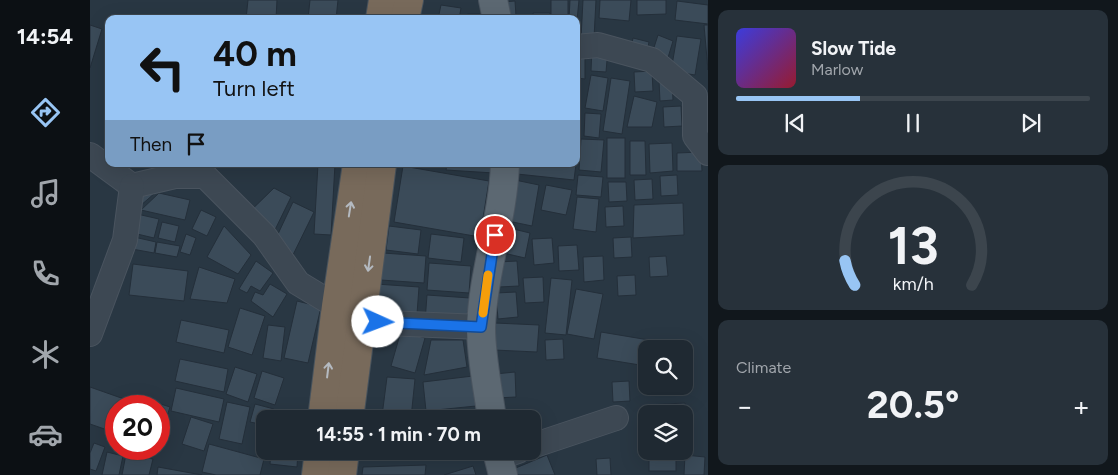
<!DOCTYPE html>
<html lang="en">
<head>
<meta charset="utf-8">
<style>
  :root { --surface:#1f2932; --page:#27313a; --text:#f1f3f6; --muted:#a1a6ac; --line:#3c454d; --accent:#98c5f4 }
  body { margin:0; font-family:Figtree,sans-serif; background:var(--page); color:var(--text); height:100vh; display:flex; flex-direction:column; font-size:19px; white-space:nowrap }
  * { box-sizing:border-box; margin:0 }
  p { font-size:16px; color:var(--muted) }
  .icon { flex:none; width:28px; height:28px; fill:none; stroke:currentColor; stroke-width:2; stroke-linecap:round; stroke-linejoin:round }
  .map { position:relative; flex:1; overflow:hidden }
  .sheet { display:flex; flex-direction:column; gap:10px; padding:10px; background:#11171c; width:410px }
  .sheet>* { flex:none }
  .hud { position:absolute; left:15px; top:15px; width:475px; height:152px; border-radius:10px; box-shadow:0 5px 20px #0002,0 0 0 1px var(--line); background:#98c5f4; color:#111; overflow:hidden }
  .controls { position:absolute; left:548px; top:340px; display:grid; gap:10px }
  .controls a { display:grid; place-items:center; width:55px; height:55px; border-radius:10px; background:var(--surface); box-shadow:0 5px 20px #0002,0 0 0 1px var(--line); font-size:25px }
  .speed { position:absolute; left:15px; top:395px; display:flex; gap:10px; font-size:25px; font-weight:700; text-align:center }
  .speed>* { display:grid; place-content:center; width:65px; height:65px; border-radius:50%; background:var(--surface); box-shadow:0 5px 20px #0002,0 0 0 1px var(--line); line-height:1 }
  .speed .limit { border:8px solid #d22; background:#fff; color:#111 }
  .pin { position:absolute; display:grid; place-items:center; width:42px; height:42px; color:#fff; margin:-21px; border:2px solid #fff; border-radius:50%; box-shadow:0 1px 5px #0007 }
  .me { position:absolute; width:55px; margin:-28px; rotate:92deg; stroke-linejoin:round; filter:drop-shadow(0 0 4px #0008) }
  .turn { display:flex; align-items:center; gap:18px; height:105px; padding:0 25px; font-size:22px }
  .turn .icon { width:65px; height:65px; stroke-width:2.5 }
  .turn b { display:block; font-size:35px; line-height:42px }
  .then { display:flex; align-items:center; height:48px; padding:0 25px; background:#0003; gap:10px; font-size:19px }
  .big { font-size:38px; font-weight:700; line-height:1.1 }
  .sheet .widget { flex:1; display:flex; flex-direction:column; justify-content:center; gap:8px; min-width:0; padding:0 18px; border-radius:10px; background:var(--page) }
  .sheet .dial { align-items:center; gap:0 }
  .dial svg { height:130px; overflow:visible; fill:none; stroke:var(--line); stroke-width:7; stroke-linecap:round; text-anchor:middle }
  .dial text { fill:var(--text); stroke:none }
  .song { display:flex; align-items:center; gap:15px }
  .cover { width:60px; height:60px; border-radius:8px; background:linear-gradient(135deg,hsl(240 70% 55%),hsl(350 70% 35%)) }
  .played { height:5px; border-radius:2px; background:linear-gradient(90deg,var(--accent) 35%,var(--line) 35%) }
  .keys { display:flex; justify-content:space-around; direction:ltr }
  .heat { display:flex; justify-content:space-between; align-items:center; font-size:28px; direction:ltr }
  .trip { position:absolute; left:166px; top:410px; width:285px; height:50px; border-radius:10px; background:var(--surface); box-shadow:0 5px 20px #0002,0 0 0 1px var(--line); font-weight:700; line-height:50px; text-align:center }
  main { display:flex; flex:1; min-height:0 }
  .menu { display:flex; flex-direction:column; width:90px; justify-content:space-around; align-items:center; background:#0c1014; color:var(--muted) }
  .menu .icon { width:35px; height:35px }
  .menu .on { color:var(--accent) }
  .menu b { font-size:22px; color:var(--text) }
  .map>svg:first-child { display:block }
  .building { fill:#3b4b59; stroke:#242f3a }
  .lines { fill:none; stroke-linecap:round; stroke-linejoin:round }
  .minor-casing { stroke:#4a545f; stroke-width:26 }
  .major-casing { stroke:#4a545f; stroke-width:30 }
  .highway-casing { stroke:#48535d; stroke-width:30 }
  .minor { stroke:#3d4853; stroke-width:24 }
  .major { stroke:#5c6872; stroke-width:28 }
  .highway { stroke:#786a5b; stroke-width:28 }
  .oneway { stroke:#b4bac1 }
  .route-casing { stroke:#114b97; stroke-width:12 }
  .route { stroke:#1a73e8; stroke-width:9 }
  .slow { stroke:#f59e0b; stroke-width:9 }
</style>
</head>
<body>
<main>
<nav class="menu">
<b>14:54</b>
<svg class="icon on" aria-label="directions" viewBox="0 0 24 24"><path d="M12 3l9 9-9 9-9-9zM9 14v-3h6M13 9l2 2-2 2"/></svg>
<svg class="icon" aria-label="music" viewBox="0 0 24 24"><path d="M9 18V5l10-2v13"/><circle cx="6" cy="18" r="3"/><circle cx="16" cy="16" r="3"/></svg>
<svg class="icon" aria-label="phone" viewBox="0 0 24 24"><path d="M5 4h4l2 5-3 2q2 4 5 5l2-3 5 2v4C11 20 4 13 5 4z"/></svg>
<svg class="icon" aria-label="climate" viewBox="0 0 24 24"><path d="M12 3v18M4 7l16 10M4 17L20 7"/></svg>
<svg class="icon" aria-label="car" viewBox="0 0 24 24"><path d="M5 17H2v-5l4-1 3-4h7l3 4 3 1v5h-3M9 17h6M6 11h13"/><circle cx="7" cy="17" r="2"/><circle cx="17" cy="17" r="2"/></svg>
</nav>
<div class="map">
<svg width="618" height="475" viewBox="0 0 618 475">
  <rect width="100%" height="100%" fill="#293743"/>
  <g class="building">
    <polygon points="158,0 187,0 186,19 156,19"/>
    <polygon points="220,0 248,0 246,19 218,19"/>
    <rect x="461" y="0" width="17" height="19"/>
    <polygon points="480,0 489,0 486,31 486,19 479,19"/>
    <polygon points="493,0 506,0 504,38 491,38"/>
    <polygon points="510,0 541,0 539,21 509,18"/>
    <polygon points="547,0 576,0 576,14 547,15"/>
    <polygon points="425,1 426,16 439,15 439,19 414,19 413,2"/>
    <polygon points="587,1 618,5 618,24 585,20"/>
    <polygon points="351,5 371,8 369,19 348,19"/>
    <polygon points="443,13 460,13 460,19 444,19"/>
    <rect x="378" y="14" width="23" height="5"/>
    <polygon points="0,25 12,29 0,68"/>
    <polygon points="614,25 618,25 618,70"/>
    <polygon points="568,35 583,41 574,71 558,66"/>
    <polygon points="587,36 611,39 605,75 581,71"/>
    <polygon points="543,38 559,42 555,62 539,59"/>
    <polygon points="502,47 518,49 516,72 501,71"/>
    <polygon points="486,53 495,53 495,79 486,78"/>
    <polygon points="562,71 563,91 545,92 544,72"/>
    <polygon points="501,75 518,78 513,111 495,108"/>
    <polygon points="521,78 540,81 532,134 513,131"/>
    <polygon points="582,80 583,100 570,101 569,81"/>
    <polygon points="544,96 567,102 562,127 537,127"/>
    <polygon points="486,105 489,105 488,133 486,133"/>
    <polygon points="591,106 592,126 574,127 573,107"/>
    <polygon points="495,113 511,114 509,138 494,136"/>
    <rect x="517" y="138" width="18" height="40"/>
    <polygon points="491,139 514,140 511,172 489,170"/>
    <polygon points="540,141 555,141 556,175 540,175"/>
    <polygon points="582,143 583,171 560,173 559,144"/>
    <polygon points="611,152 612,171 587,171 587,153"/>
    <polygon points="228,164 245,164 241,235 224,234"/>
    <polygon points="357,164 405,164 404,173 356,170"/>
    <polygon points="428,164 486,164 484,180 427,174"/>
    <polygon points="313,166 399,181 390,237 304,222"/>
    <polygon points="488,175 513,177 511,197 486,195"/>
    <polygon points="587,175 588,195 571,196 570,176"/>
    <polygon points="562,179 563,199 545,200 544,180"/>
    <polygon points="425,180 449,185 442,226 418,221"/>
    <polygon points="518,182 536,182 537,201 519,202"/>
    <polygon points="58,185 65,193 50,206 43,198"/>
    <polygon points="456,185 482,190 476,215 451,210"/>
    <polygon points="184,188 201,197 181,238 151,220"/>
    <polygon points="69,193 100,200 95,220 51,210"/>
    <polygon points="487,197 509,199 506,232 483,229"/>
    <polygon points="203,202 224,212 200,261 180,251"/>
    <polygon points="593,203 594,235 543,238 544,205"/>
    <polygon points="533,206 534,226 516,227 515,207"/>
    <polygon points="111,210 126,217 117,236 102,229"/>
    <polygon points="47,214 69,219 64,238 43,233"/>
    <polygon points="72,222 89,226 85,242 68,238"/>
    <polygon points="134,226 161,255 148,274 117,257"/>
    <polygon points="299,226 331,230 328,254 296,250"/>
    <polygon points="415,227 440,233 435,258 409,252"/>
    <polygon points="96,234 106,238 100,255 90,252"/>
    <polygon points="341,234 374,238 371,262 338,258"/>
    <polygon points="44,237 66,242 64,253 42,249"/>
    <polygon points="541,237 542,257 524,258 523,238"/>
    <polygon points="462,238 464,263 444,265 442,239"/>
    <polygon points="67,242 90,246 87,257 65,253"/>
    <polygon points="487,245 489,270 469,271 468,246"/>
    <polygon points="293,253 336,256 334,283 291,280"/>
    <polygon points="513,256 514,280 494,282 493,257"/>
    <polygon points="576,256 578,276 560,277 559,257"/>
    <polygon points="166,261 183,273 170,291 161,286 157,293 149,289"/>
    <polygon points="427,261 429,286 409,287 408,262"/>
    <polygon points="339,263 381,266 379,293 337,290"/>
    <polygon points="43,264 98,271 94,301 39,295"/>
    <polygon points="109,267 145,279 137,303 100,299"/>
    <polygon points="545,275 546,295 528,296 527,276"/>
    <polygon points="453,277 454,302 435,303 433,278"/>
    <polygon points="461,278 482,280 476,335 455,333"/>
    <polygon points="180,284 197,294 183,317 161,301 165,292 173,295"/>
    <polygon points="286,284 329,287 327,314 284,311"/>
    <polygon points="486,289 513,294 504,339 477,334"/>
    <polygon points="426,292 428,317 408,319 406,293"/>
    <polygon points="337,295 380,298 378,325 335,322"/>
    <polygon points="207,301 231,307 218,363 194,358"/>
    <polygon points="150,308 175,316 162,355 138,347"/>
    <polygon points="91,320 139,330 134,353 86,342"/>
    <polygon points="405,323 449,325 447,352 404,350"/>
    <polygon points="178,325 195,327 191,361 173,358"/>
    <polygon points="311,331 335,338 325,373 301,366"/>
    <polygon points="511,332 565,341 564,349 556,349 556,366 507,358"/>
    <polygon points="473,339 474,359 456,360 455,340"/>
    <polygon points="341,340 373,340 377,367 334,375"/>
    <polygon points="90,359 138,369 134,392 85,381"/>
    <polygon points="145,367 167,374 158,402 136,394"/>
    <polygon points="172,371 194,378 185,405 164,398"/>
    <polygon points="425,372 426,397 406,398 405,374"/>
    <polygon points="383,376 386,406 336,411 333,382"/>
    <polygon points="297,377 325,379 321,418 292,416"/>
    <polygon points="539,381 540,401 523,402 522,382"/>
    <polygon points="0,387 54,406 26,406 26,433 0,424"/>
    <polygon points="86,388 134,399 129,422 81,411"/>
    <polygon points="58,400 80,407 71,435 69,434 69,406 56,406"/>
    <polygon points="137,402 160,407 152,444 129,439"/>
    <polygon points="595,403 597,432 594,432 594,414 557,414 556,405"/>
    <polygon points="165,404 184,409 181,419 175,419 175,425 160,422"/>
    <polygon points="101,417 123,424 114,451 92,444"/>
    <polygon points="443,417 447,430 442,431 442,419 436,419"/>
    <polygon points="4,443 15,447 6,471 0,469 0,453"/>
    <polygon points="119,444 174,459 170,475 126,475 112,472"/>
    <polygon points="181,451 208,451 207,467 180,464"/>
    <rect x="271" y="451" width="35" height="4"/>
    <rect x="346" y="451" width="32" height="4"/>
    <rect x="559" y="451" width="27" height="20"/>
    <polygon points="17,452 33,456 29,475 12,475"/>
    <polygon points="36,454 63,459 59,475 32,475"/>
    <polygon points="457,455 465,475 418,475 416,472"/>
    <polygon points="595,455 615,457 614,475 594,475"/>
    <polygon points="520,458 521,475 507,475 506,459"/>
    <polygon points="336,465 335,475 272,475 273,467"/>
    <polygon points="383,466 386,475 354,475"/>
    <polygon points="68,467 112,475 67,475"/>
  </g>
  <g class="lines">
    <defs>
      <g id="minor">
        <polyline points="486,47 508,45 562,60 605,96 605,136 618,153"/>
        <polyline points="0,155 42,186 85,176 115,176 174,235 208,283 246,306"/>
        <polyline points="271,322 391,327"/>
        <polyline points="0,334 35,240 42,186"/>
        <polyline points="442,446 526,418"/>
        <polyline points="408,458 428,451"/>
      </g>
      <g id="major">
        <polyline points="403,0 407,19"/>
        <path d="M402,419C398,389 391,358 391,327C393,272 413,219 415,164"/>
        <polyline points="407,451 413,475"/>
      </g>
      <g id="highway">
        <polyline points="290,19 293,0"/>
        <polyline points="315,19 319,0"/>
        <polyline points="232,419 246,306 267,164"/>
        <polyline points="259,419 292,164"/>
        <polyline points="226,475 229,451"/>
        <polyline points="252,475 255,451"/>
      </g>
    </defs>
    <use href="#minor" class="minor-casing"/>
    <use href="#major" class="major-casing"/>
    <use href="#highway" class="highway-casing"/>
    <use href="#minor" class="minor"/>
    <use href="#major" class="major"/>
    <use href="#highway" class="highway"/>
  </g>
  <defs><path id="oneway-shaft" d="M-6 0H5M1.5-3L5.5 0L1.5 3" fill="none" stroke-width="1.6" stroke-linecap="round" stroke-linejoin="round" transform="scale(1.25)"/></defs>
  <g class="oneway">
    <use href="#oneway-shaft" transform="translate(260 209) rotate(-81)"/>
    <use href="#oneway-shaft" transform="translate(279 264) rotate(98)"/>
    <use href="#oneway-shaft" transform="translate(238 370) rotate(-83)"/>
  </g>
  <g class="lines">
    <defs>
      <polyline id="route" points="288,322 391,327 405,235"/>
    </defs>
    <use href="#route" class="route-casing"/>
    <use href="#route" class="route"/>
    <polyline class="slow" points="393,313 398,275"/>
  </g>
</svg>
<div class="controls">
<a><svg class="icon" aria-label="search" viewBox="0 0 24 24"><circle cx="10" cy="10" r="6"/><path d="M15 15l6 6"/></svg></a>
<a><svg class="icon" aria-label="layers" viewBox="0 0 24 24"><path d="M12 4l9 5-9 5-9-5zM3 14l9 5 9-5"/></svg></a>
</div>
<div class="speed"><div class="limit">20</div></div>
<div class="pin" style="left:405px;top:235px;background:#d93025"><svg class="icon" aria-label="arrive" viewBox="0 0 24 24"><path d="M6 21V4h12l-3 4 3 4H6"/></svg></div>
<svg class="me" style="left:288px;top:322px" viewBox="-20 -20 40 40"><circle r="19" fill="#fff"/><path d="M0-13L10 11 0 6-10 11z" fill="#1a73e8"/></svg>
<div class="trip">14:55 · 1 min · 70 m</div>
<div class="hud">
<div class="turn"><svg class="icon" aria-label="left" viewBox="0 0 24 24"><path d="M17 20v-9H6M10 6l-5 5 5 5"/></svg><div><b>40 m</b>Turn left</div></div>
<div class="then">Then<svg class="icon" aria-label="arrive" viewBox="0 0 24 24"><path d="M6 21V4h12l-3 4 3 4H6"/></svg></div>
</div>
</div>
<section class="sheet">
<div class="widget">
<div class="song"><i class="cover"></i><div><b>Slow Tide</b><p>Marlow</p></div></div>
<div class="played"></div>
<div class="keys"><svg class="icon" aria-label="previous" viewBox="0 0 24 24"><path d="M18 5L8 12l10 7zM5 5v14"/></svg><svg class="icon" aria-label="pause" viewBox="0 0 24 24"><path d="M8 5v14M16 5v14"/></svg><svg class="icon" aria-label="next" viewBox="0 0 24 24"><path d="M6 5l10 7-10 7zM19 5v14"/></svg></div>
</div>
<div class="widget dial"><svg viewBox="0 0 100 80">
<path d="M14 69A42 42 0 1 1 86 69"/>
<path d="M14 69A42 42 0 0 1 8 54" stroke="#98c5f4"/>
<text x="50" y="56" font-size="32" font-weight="700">13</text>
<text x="50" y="72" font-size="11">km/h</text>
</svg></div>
<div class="widget"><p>Climate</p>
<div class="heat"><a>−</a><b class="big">20.5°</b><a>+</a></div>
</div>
</section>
</main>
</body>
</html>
